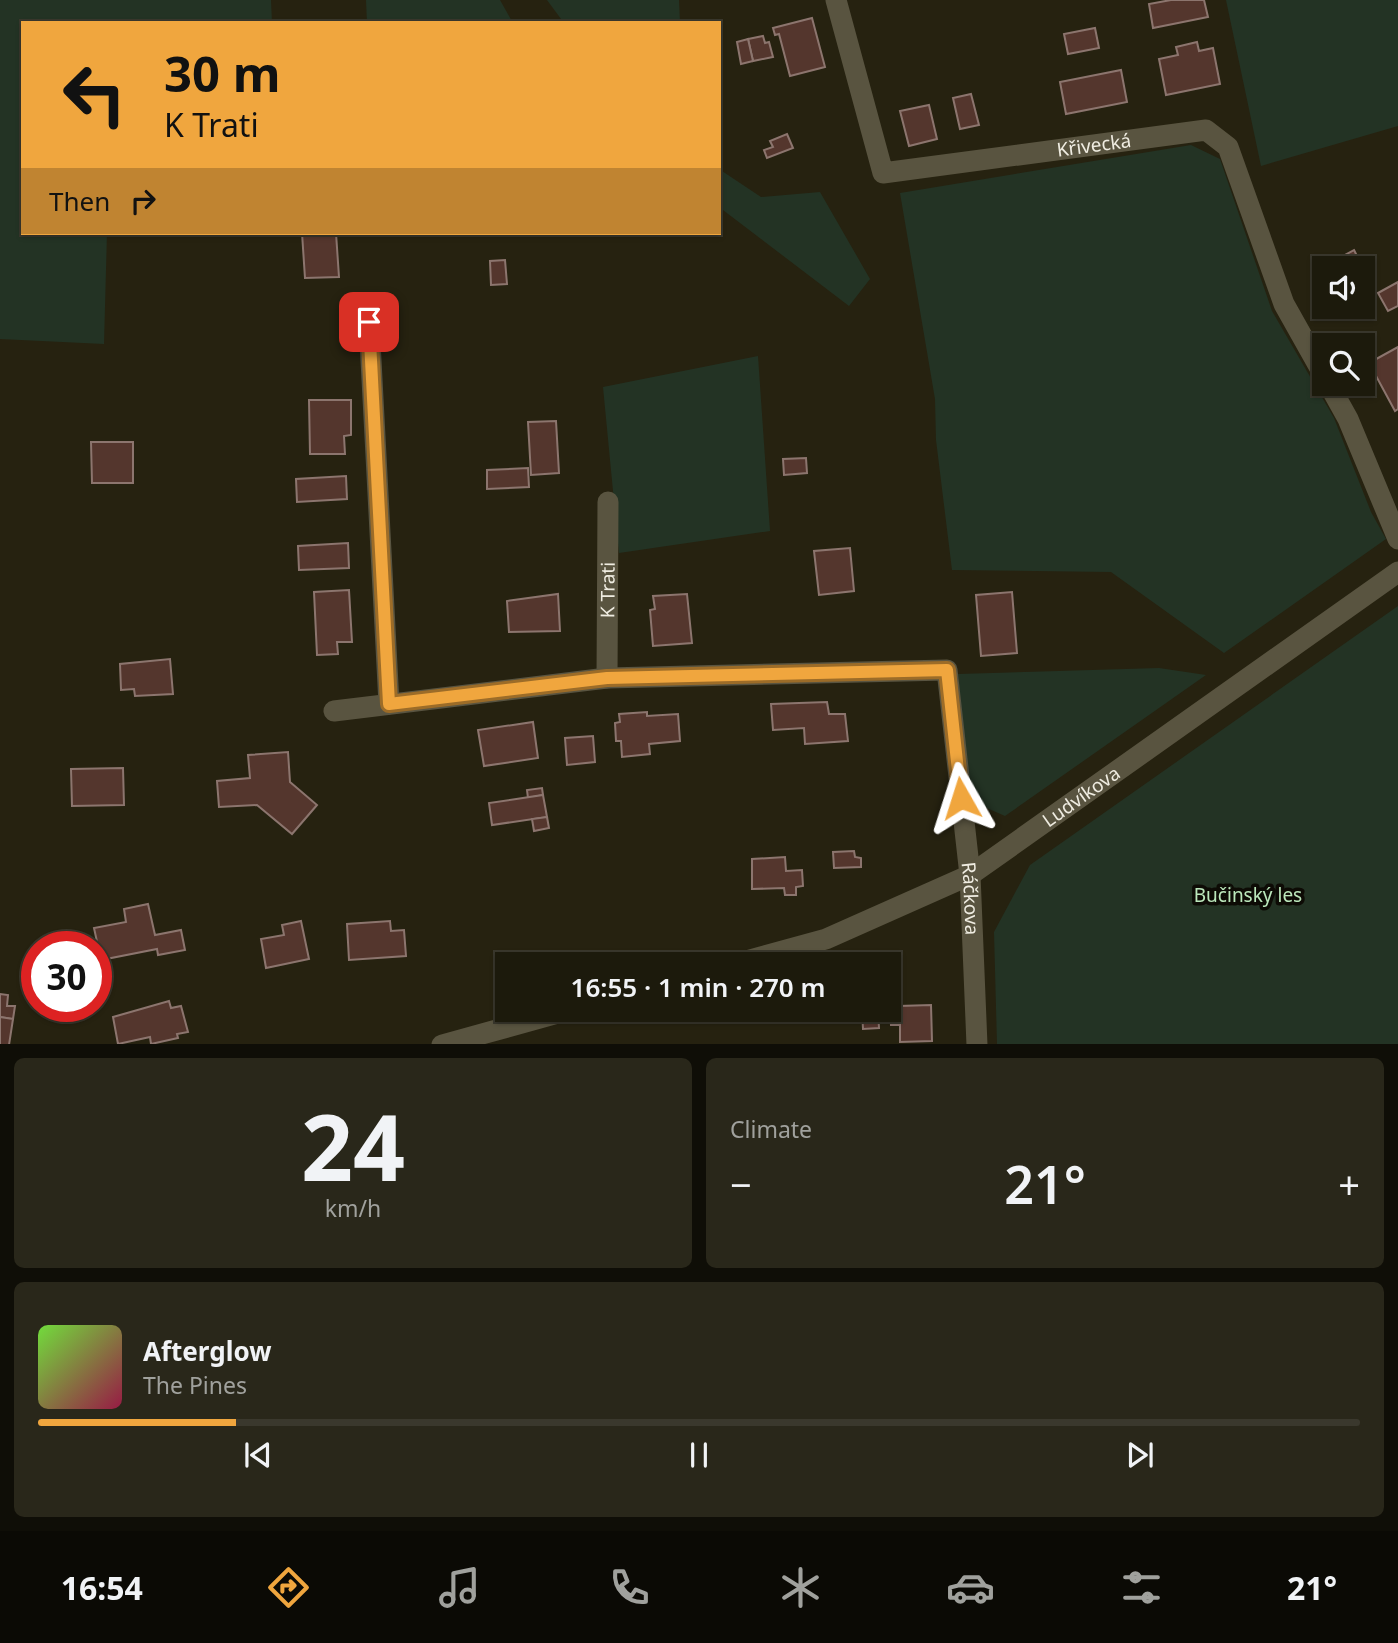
<!DOCTYPE html>
<html lang="en">
<head>
<meta charset="utf-8">
<style>
  :root { --surface:#1c1a0c; --page:#29271a; --text:#f1f3f6; --muted:#a0a19d; --line:#3a382d; --accent:#f0a63e }
  body { margin:0; font-family:"Noto Sans",sans-serif; background:var(--page); color:var(--text); height:100vh; display:flex; flex-direction:column; font-size:26px; white-space:nowrap }
  * { box-sizing:border-box; margin:0 }
  p { font-size:23px; color:var(--muted) }
  .icon { flex:none; width:38px; height:38px; fill:none; stroke:currentColor; stroke-width:2; stroke-linecap:round; stroke-linejoin:round }
  .map { position:relative; height:1044px; overflow:hidden }
  .side { display:flex; flex-direction:column; gap:14px; padding:14px; background:#0f0e07; flex:1 }
  .side>* { flex:none }
  .guide { position:absolute; left:21px; top:21px; width:700px; height:214px; border-radius:0px; box-shadow:0 2px 5px #0004,0 0 0 2px var(--line); background:#f0a63e; color:#111; overflow:hidden }
  .buttons { position:absolute; left:1312px; top:256px; display:grid; gap:14px }
  .buttons a { display:grid; place-items:center; width:63px; height:63px; border-radius:0px; background:var(--surface); box-shadow:0 2px 5px #0004,0 0 0 2px var(--line); font-size:35px }
  .speed { position:absolute; left:21px; top:931px; display:flex; gap:14px; font-size:35px; font-weight:700; text-align:center }
  .speed>* { display:grid; place-content:center; width:91px; height:91px; border-radius:50%; background:var(--surface); box-shadow:0 2px 5px #0004,0 0 0 2px var(--line); line-height:1 }
  .speed .limit { border:10px solid #d22; background:#fff; color:#111 }
  .pin { position:absolute; display:grid; place-items:center; width:60px; height:60px; color:#fff; margin:-30px; border-radius:14px; box-shadow:0 4px 10px #0006 }
  .me { position:absolute; width:77px; margin:-38px; rotate:354deg; stroke-linejoin:round; filter:drop-shadow(0 0 5px #0008) }
  .turn { display:flex; align-items:center; gap:24px; height:147px; padding:0 28px; font-size:32px }
  .turn .icon { width:91px; height:91px; stroke-width:2.5 }
  .turn b { display:block; font-size:49px; line-height:60px }
  .then { display:flex; align-items:center; height:66px; padding:0 28px; background:#0003; gap:14px; font-size:26px }
  .big { font-size:52px; font-weight:600; line-height:1.1 }
  .side .widget { flex:1; display:flex; flex-direction:column; justify-content:center; gap:10px; min-width:0; padding:0 24px; border-radius:10px; background:var(--page) }
  .side .dial { align-items:center; gap:0 }
  .dial b { font-size:91px; line-height:1 }
  .song { display:flex; align-items:center; gap:21px }
  .cover { width:84px; height:84px; border-radius:10px; background:linear-gradient(135deg,hsl(100 70% 55%),hsl(340 70% 35%)) }
  .played { height:7px; border-radius:4px; background:linear-gradient(90deg,var(--accent) 15%,var(--line) 15%) }
  .keys { display:flex; justify-content:space-around; direction:ltr }
  .heat { display:flex; justify-content:space-between; align-items:center; font-size:38px; direction:ltr }
  .side .tiles { flex:1; display:grid; gap:14px; grid-template-columns:1fr 1fr }
  .widget:last-child { grid-column:span 2 }
  .trip { position:absolute; left:495px; top:952px; width:406px; height:70px; border-radius:0px; background:var(--surface); box-shadow:0 2px 5px #0004,0 0 0 2px var(--line); font-weight:600; line-height:70px; text-align:center }
  .menu { display:flex; height:112px; justify-content:space-around; align-items:center; background:#0b0a05; color:var(--muted) }
  .menu .icon { width:49px; height:49px }
  .menu .selected { color:var(--accent) }
  .menu b { font-size:32px; color:var(--text) }
  .map>svg:first-child { display:block }
  .green { fill:#233324 }
  .building { fill:#54362d; stroke:#8c756e; stroke-width:2 }
  .lines { fill:none; stroke-linecap:round; stroke-linejoin:round }
  .minor { stroke:#595440; stroke-width:21 }
  .route-casing { stroke:#9c6c28; stroke-width:18 }
  .route { stroke:#f0a63e; stroke-width:12 }
  .labels { text-anchor:middle; dominant-baseline:central; stroke-width:7; stroke-linejoin:round; paint-order:stroke }
  .street-label { font-size:19px; fill:#efece1; stroke:#0d0b05 }
  .park-label { font-size:19px; fill:#bbe7bb; stroke:#0d0b05 }
</style>
</head>
<body>
<div class="map">
<svg width="1398" height="1045" viewBox="0 0 1398 1045">
  <rect width="100%" height="100%" fill="#262210"/>
  <g class="green">
    <polygon points="0,0 271,0 272,23 23,23 23,233 107,233 104,344 0,339"/>
    <polygon points="366,0 500,0 513,23 367,23"/>
    <polygon points="547,0 679,0 680,23 564,23"/>
    <polygon points="1226,0 1398,0 1398,126 1261,166"/>
    <polygon points="1191,145 1220,159 1272,311 1334,418 1371,512 1386,539 1224,653 1111,572 952,570 936,440 935,399 900,193"/>
    <polygon points="719,169 761,197 820,192 870,279 849,306 719,207"/>
    <polygon points="758,356 770,531 619,553 603,387"/>
    <polygon points="1398,606 1398,1044 997,1044 994,932 1030,865"/>
    <polygon points="1159,668 1206,675 1005,816 966,799 958,674"/>
  </g>
  <g class="building">
    <polygon points="1171,0 1204,0 1208,17 1153,28 1149,4"/>
    <polygon points="812,18 825,67 790,76 779,34 775,35 773,28"/>
    <polygon points="1095,28 1099,48 1068,54 1064,34"/>
    <polygon points="763,36 765,43 769,42 773,57 753,61 748,39"/>
    <polygon points="748,39 753,61 741,64 737,42"/>
    <polygon points="1197,42 1199,51 1213,48 1220,84 1166,95 1159,59 1178,55 1176,47"/>
    <polygon points="1121,70 1127,102 1066,114 1060,82"/>
    <polygon points="971,94 979,125 960,129 953,98"/>
    <polygon points="929,105 937,139 909,146 900,111"/>
    <polygon points="787,134 793,148 767,158 764,150 773,147 770,141"/>
    <polygon points="302,233 336,233 339,277 305,278"/>
    <polygon points="1354,250 1363,268 1325,268 1325,275 1321,268"/>
    <polygon points="505,260 507,284 491,285 490,261"/>
    <polygon points="1363,269 1376,292 1363,299"/>
    <polygon points="1398,282 1398,306 1388,311 1378,293"/>
    <polygon points="1398,347 1398,409 1395,411 1369,363"/>
    <polygon points="309,400 351,400 351,435 344,436 345,454 310,454"/>
    <polygon points="556,421 559,473 531,475 528,422"/>
    <polygon points="91,442 133,442 133,483 92,483"/>
    <polygon points="806,458 807,473 784,475 783,459"/>
    <polygon points="528,468 529,487 487,489 487,470"/>
    <polygon points="346,476 347,499 297,502 296,479"/>
    <polygon points="348,543 349,568 299,570 298,546"/>
    <polygon points="850,548 854,591 819,595 814,551"/>
    <polygon points="349,590 352,642 337,642 338,654 317,655 314,592"/>
    <polygon points="1012,592 1017,653 981,656 976,595"/>
    <polygon points="558,594 560,631 509,632 507,601"/>
    <polygon points="687,594 692,643 653,646 650,610 655,609 653,596"/>
    <polygon points="170,659 173,694 135,696 134,689 121,690 120,664"/>
    <polygon points="827,702 829,714 845,714 848,741 805,744 804,728 773,730 771,704"/>
    <polygon points="647,712 647,716 678,714 680,741 649,744 650,754 622,757 621,741 616,741 615,723 620,722 619,714"/>
    <polygon points="533,722 538,758 484,766 478,730"/>
    <polygon points="593,736 595,762 567,765 565,738"/>
    <polygon points="288,752 290,782 317,805 292,834 257,805 219,807 217,781 250,778 248,755"/>
    <polygon points="123,768 124,805 72,806 71,769"/>
    <polygon points="542,788 543,795 528,798 527,790"/>
    <polygon points="543,795 547,817 492,825 489,803"/>
    <polygon points="547,817 549,828 534,831 532,819"/>
    <polygon points="854,851 855,857 861,858 861,867 834,868 833,852"/>
    <polygon points="785,857 786,871 802,870 803,886 796,887 796,895 785,895 784,888 752,889 752,859"/>
    <polygon points="148,904 155,935 181,930 185,950 158,955 157,949 101,960 94,928 126,922 124,909"/>
    <polygon points="301,921 309,959 266,968 261,939 284,935 282,925"/>
    <polygon points="390,921 391,931 404,930 406,956 349,960 347,924"/>
    <polygon points="0,994 8,995 7,1006 15,1006 13,1019 0,1017"/>
    <polygon points="169,1001 171,1008 181,1006 188,1032 177,1034 178,1038 151,1044 150,1037 118,1044 113,1017"/>
    <polygon points="931,1005 932,1041 900,1042 900,1025 891,1025 890,1010 900,1010 899,1006"/>
    <polygon points="862,1010 878,1010 879,1028 863,1029"/>
    <polygon points="0,1017 13,1019 9,1045 0,1045"/>
  </g>
  <g class="lines">
    <g class="minor">
      <path id="s1" d="M836,0L883,173L1206,130L1228,147L1284,304L1325,377"/>
      <polyline points="369,322 389,704"/>
      <polyline points="1328,383 1348,419 1398,539"/>
      <path id="s2" d="M607,678L608,502"/>
      <path id="s3" d="M334,711L607,678L947,670L970,875L977,1045"/>
      <path id="s4" d="M735,964L826,939L970,875L1398,572"/>
      <polyline points="442,1045 569,1010"/>
    </g>
  </g>
  <g class="lines">
    <defs>
      <polyline id="route" points="369,322 389,704 607,678 947,670 961,798"/>
    </defs>
    <use href="#route" class="route-casing"/>
    <use href="#route" class="route"/>
  </g>
  <g class="labels">
    <g class="street-label">
      <text stroke="none"><textPath href="#s1" startOffset="392">Křivecká</textPath></text>
      <text stroke="none"><textPath href="#s2" startOffset="88">K Trati</textPath></text>
      <text stroke="none"><textPath href="#s4" startOffset="388">Ludvíkova</textPath></text>
      <text stroke="none"><textPath href="#s3" startOffset="845">Ráčkova</textPath></text>
    </g>
    <g class="park-label">
      <text x="1248" y="895">Bučinský les</text>
    </g>
  </g>
</svg>
<div class="buttons">
<a><svg class="icon" aria-label="sound" viewBox="0 0 24 24"><path d="M4 9h4l5-4v14l-5-4H4zM17 9q2 3 0 6"/></svg></a>
<a><svg class="icon" aria-label="search" viewBox="0 0 24 24"><circle cx="10" cy="10" r="6"/><path d="M15 15l6 6"/></svg></a>
</div>
<div class="speed"><div class="limit">30</div></div>
<div class="pin" style="left:369px;top:322px;background:#d93025"><svg class="icon" aria-label="arrive" viewBox="0 0 24 24"><path d="M6 21V4h12l-3 4 3 4H6"/></svg></div>
<svg class="me" style="left:961px;top:798px" viewBox="-20 -20 40 40"><path d="M0-17L14 15 0 8-14 15z" fill="#f0a63e" stroke="#fff" stroke-width="4"/></svg>
<div class="trip">16:55 · 1 min · 270 m</div>
<div class="guide">
<div class="turn"><svg class="icon" aria-label="left" viewBox="0 0 24 24"><path d="M17 20v-9H6M10 6l-5 5 5 5"/></svg><div><b>30 m</b>K Trati</div></div>
<div class="then">Then<svg class="icon" aria-label="right" viewBox="0 0 24 24"><path d="M7 20v-9h11M14 6l5 5-5 5"/></svg></div>
</div>
</div>
<section class="side">
<div class="tiles">
<div class="widget dial"><b>24</b><p>km/h</p></div>
<div class="widget"><p>Climate</p>
<div class="heat"><a>−</a><b class="big">21°</b><a>+</a></div>
</div>
<div class="widget">
<div class="song"><i class="cover"></i><div><b>Afterglow</b><p>The Pines</p></div></div>
<div class="played"></div>
<div class="keys"><svg class="icon" aria-label="previous" viewBox="0 0 24 24"><path d="M18 5L8 12l10 7zM5 5v14"/></svg><svg class="icon" aria-label="pause" viewBox="0 0 24 24"><path d="M8 5v14M16 5v14"/></svg><svg class="icon" aria-label="next" viewBox="0 0 24 24"><path d="M6 5l10 7-10 7zM19 5v14"/></svg></div>
</div>
</div>
</section>
<nav class="menu">
<b>16:54</b>
<svg class="icon selected" aria-label="directions" viewBox="0 0 24 24"><path d="M12 3l9 9-9 9-9-9zM9 14v-3h6M13 9l2 2-2 2"/></svg>
<svg class="icon" aria-label="music" viewBox="0 0 24 24"><path d="M9 18V5l10-2v13"/><circle cx="6" cy="18" r="3"/><circle cx="16" cy="16" r="3"/></svg>
<svg class="icon" aria-label="phone" viewBox="0 0 24 24"><path d="M5 4h4l2 5-3 2q2 4 5 5l2-3 5 2v4C11 20 4 13 5 4z"/></svg>
<svg class="icon" aria-label="climate" viewBox="0 0 24 24"><path d="M12 3v18M4 7l16 10M4 17L20 7"/></svg>
<svg class="icon" aria-label="car" viewBox="0 0 24 24"><path d="M5 17H2v-5l4-1 3-4h7l3 4 3 1v5h-3M9 17h6M6 11h13"/><circle cx="7" cy="17" r="2"/><circle cx="17" cy="17" r="2"/></svg>
<svg class="icon" aria-label="filters" viewBox="0 0 24 24"><path d="M4 7h16M4 17h16"/><circle cx="9" cy="7" r="2"/><circle cx="15" cy="17" r="2"/></svg>
<b>21°</b>
</nav>
</body>
</html>
